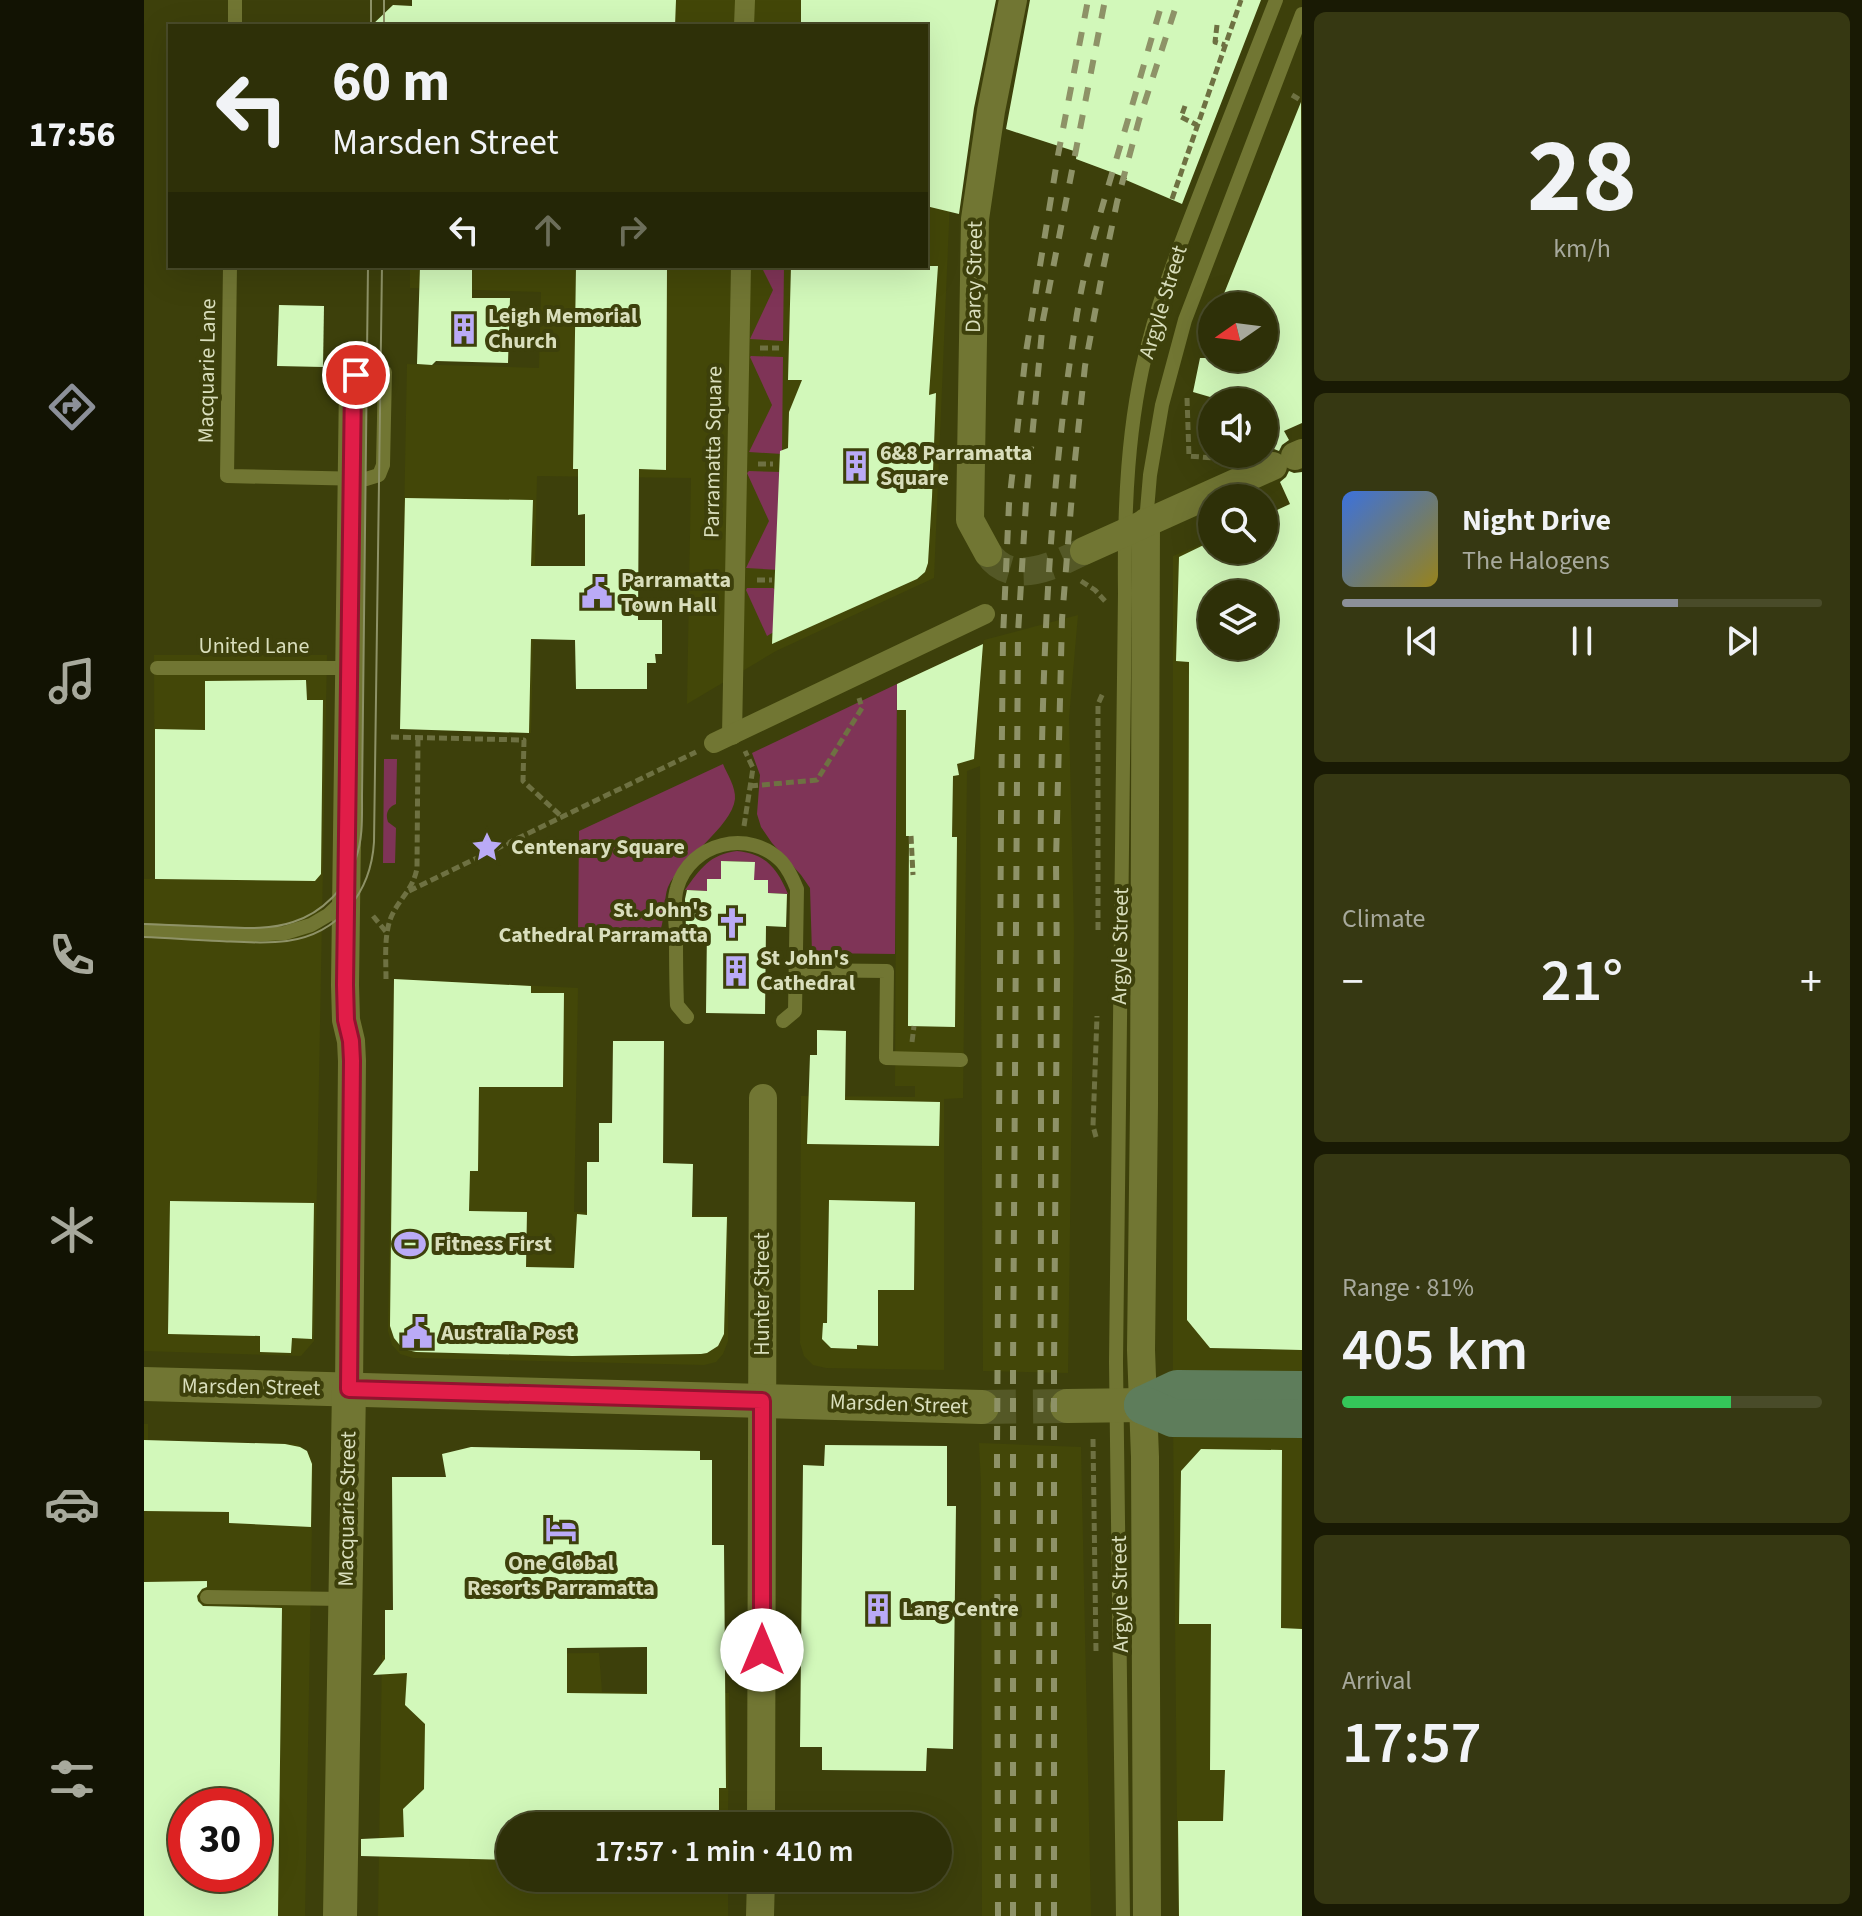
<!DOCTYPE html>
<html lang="en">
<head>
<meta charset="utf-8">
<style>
  :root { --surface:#2e3008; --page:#363812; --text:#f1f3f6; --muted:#a7a99c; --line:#494b29; --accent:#8c9099 }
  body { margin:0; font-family:"Source Sans 3",sans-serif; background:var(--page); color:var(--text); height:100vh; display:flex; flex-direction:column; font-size:30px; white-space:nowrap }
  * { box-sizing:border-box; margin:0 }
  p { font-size:26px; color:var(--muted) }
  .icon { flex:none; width:44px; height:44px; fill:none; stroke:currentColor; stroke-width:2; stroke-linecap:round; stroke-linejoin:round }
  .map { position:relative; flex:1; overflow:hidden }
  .details { display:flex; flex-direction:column; gap:12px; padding:12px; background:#191a04; width:560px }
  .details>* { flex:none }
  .top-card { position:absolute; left:24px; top:24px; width:760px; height:244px; border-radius:0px; box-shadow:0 8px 32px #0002,0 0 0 2px var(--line); background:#2e3008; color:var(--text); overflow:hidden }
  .needle { width:52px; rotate:256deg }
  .buttons { position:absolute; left:1054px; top:292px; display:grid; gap:16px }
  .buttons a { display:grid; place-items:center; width:80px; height:80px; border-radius:50%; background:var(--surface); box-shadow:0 8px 32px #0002,0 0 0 2px var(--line); font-size:40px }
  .speed { position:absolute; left:24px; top:1788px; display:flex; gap:16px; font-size:40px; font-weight:700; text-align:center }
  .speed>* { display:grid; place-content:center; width:104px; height:104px; border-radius:50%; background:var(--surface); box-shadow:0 8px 32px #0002,0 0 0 2px var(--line); line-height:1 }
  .speed .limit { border:12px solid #d22; background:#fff; color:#111 }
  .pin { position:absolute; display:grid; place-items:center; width:68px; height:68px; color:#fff; margin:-34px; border:4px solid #fff; border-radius:50%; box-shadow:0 2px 8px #0007 }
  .me { position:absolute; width:88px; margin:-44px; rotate:0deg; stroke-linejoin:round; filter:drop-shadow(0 0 6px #0008) }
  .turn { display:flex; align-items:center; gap:28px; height:168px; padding:0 32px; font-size:36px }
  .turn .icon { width:104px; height:104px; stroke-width:2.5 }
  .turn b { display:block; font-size:56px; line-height:68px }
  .lanes { display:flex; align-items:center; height:76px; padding:0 32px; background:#0003; justify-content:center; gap:40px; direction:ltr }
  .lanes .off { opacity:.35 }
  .big { font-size:60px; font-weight:600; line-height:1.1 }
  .details .tile { flex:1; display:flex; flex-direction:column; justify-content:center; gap:12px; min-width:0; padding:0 28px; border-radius:12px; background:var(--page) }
  .details .dial { align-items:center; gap:0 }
  .dial b { font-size:104px; line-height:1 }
  .song { display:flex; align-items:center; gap:24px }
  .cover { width:96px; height:96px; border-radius:12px; background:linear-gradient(135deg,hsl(220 70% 55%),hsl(50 70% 35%)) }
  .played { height:8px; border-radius:4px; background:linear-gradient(90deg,var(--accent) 70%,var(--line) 70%) }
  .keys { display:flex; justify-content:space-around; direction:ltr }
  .heat { display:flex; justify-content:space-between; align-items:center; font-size:44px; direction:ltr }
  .charge { height:12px; border-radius:6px; background:linear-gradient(90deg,#34c759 81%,var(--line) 0) }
  .trip { position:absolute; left:352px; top:1812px; width:456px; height:80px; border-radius:40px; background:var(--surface); box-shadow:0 8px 32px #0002,0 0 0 2px var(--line); font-weight:600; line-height:80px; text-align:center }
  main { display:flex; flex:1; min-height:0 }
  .dock { display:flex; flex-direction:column; width:144px; justify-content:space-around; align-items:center; background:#121303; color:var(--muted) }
  .dock .icon { width:56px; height:56px }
  .dock .on { color:var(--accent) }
  .dock b { font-size:36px; color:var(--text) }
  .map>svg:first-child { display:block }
  .built { fill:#434708; fill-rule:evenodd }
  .green { fill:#7f3457 }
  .building { fill:#d2f8ba; fill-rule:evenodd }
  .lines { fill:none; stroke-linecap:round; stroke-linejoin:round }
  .minor-tunnel { stroke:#545826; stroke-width:28; stroke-dasharray:28 14; stroke-linecap:butt }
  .tertiary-tunnel { stroke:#545826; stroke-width:34; stroke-dasharray:34 17; stroke-linecap:butt }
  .path { stroke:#6e7142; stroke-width:5; stroke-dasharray:8 4; stroke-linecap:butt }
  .service { stroke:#717633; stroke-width:14 }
  .pedestrian { stroke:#717633; stroke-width:20 }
  .minor { stroke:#717633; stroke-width:28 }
  .tertiary { stroke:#717633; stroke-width:34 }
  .secondary { stroke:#5e7d5b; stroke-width:38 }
  .tram { stroke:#8e9267; stroke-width:2 }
  .rail { stroke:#8e9267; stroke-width:6; stroke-dasharray:14 14; stroke-linecap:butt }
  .route-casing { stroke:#92132f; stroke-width:20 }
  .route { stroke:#e11d48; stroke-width:14 }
  .labels { text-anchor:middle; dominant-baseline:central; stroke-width:8; stroke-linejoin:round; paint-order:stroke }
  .street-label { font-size:22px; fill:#d9debc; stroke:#3d400b }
  .poi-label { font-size:22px; font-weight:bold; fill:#d9debc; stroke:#3d400b; text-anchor:start }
</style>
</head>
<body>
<main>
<nav class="dock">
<b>17:56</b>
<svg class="icon on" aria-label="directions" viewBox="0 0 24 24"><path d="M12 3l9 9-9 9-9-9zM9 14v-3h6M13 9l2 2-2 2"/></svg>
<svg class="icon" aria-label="music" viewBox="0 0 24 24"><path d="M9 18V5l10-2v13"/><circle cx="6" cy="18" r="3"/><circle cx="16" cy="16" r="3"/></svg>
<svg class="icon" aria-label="phone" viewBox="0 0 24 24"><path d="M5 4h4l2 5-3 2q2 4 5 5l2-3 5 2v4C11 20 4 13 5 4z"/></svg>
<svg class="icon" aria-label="climate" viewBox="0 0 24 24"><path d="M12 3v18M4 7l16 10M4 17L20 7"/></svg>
<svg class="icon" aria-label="car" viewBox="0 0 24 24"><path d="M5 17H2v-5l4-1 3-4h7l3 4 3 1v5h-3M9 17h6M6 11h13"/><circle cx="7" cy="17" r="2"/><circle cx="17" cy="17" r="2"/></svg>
<svg class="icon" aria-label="filters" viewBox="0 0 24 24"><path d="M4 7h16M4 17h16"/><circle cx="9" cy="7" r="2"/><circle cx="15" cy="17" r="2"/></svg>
</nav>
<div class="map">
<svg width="1158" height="1916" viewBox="0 0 1158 1916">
  <rect width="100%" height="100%" fill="#3d400b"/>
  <g class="built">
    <polygon points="270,0 849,0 806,198 790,578 632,651 543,704 547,478 393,476 387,733 256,729 263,364 395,368 397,292 266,288 266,266 782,266 782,26 270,26"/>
    <path d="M1158,499V1916H1034L1029,1418V556L1068,540V550H1120ZM1068,594H1120V646H1068Z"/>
    <polygon points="934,615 925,718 930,934 924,1373 839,1371 836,766 823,771 819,1098 800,1099 800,1370 682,1368 669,1365 660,1356 656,1343 657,1096 771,1097 771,1086 751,1086 753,684 839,644 840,640"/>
    <polygon points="10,655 183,655 170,1341 157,1356 0,1351 0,879 11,879"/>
    <polygon points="250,979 434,988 430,1212 584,1216 584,1341 579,1354 572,1362 560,1365 269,1358 256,1354 248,1345 244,1331"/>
    <path d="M0,1424H4V1440L153,1444L165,1454L169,1464L161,1916H0ZM42,1806H110V1874H42Z"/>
    <polygon points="835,1443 937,1447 947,1916 838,1916 837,1483"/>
    <polygon points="455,1653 458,1692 585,1693 584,1826 366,1826 366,1878 584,1878 584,1916 234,1916 238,1655"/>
  </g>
  <g class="green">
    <polygon points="617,266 640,266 639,341 606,339 629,290"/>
    <polygon points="607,356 639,357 638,454 605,452 628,405 606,357"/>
    <polygon points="605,471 638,472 635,570 602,568 625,521 603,473"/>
    <polygon points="603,588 629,588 634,592 635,629 623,636 602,590"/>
    <polygon points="753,684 751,954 668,953 666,888 657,875 628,843 617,827 613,814 616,775 608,753"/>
    <path d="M240,759H253L252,804C244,807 241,814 244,822L252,828L251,863H239Z"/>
    <path d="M579,764C583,774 592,787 591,799C588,827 536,860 524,887C520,896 520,926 516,930C515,931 513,932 511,932H434L435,831Z"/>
    <path d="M593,851C622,854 633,868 644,894L624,893L610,880V862L578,861L577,879H563V891L541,890C556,869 566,854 593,851Z"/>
  </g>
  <g class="building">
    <polygon points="268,0 532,0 531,26 227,26 249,5 268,6"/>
    <polygon points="657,0 852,0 830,108 815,214 782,206 782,26 657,26"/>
    <polygon points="886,0 1117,0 1038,204 982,180 983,178 932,159 933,152 862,129"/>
    <polygon points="1157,102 1158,423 1140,431 1145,440 1138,445 1135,451 1130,449 1121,451 1120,402 1073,402 1073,399 1049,392 1056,358 1120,358 1120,306 1075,306"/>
    <polygon points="276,266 328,266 328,298 366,298 364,363 292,361 288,365 273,364"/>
    <polygon points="432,266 523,266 522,470 495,469 494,620 518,620 518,654 511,654 512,663 503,663 503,689 432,689 431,640 387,639 385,733 256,729 261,498 389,500 387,566 441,566 441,514 434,515 434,469 429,469"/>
    <polygon points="647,266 794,266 785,395 792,393 788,497 784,563 781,572 773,579 628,644 636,451 644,448 645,412 658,380 644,380"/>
    <polygon points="135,305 180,306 179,367 133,366"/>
    <path d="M1145,471L1150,473L1158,472V1350L1066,1348L1043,1320L1045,662L1032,661L1035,557L1068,541V550H1120V516L1146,504L1136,482L1142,477ZM1068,594H1120V646H1068Z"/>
    <polygon points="839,644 830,759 813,764 815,775 809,776 808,837 813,837 811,1027 764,1026 765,836 762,836 762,710 753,710 753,684"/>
    <polygon points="162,680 163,700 179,700 177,874 171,881 11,879 11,729 61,730 61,681"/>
    <polygon points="577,861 611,862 610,880 624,880 624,893 643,894 642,927 622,926 621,1014 562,1013 563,928 542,928 541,899 543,890 563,891 563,879 577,879"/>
    <polygon points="250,979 387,986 387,993 420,993 419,1087 335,1087 334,1171 326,1171 325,1211 383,1212 382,1267 430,1268 433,1214 443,1215 443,1162 455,1162 455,1123 468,1123 469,1041 520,1041 519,1163 549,1164 548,1217 583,1217 580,1334 574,1346 563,1353 557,1354 428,1356 272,1352 259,1349 250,1338 246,1326"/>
    <polygon points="673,1030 702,1031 701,1100 796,1102 795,1146 663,1144 666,1055 673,1055"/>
    <polygon points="685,1200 771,1202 770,1290 734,1290 734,1346 713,1345 713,1349 687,1348 678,1339 679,1323 683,1323"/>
    <polygon points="26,1201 170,1203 168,1339 148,1338 147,1353 116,1352 116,1336 24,1334"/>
    <polygon points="0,1440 141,1444 156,1447 163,1451 168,1464 167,1527 85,1523 85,1512 0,1511"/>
    <polygon points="681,1445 803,1446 803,1506 812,1506 809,1749 783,1748 782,1771 678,1770 678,1747 656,1747 659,1465 680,1466"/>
    <path d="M327,1447L556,1451V1460H568V1545H580L582,1788H575V1826H366V1860L217,1856V1839L260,1837L259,1809L280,1789L281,1724L261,1705L263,1673L229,1675L241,1659V1610H249L248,1477H302L298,1454ZM503,1647V1694L423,1693V1648Z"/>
    <polygon points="1057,1449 1138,1450 1137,1628 1158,1629 1158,1916 1035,1916 1034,1821 1079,1821 1081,1770 1066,1770 1067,1624 1035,1624 1037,1471"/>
    <path d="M63,1581V1587L58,1589L53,1596L54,1601L59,1606L138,1608L134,1916H0V1582ZM42,1806H110V1874H42Z"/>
  </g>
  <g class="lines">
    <path class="minor-tunnel" d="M844,553C867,588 911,565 940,551"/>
    <polyline class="tertiary-tunnel" points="838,1407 923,1406"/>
    <g class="path">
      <polyline points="1073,25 1071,42 1081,45"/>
      <polyline points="1148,95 1158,101"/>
      <polyline points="1041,106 1037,117 1053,125"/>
      <polyline points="1028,199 1097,0"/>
      <polyline points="616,348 635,348"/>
      <polyline points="1043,398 1045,456 1069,458 1085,454"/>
      <polyline points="614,464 629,464"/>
      <polyline points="613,580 628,580"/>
      <polyline points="937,581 951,590 961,601"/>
      <polyline points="247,737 380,740 379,781 418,817"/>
      <polyline points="606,786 673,780 718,708 715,698"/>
      <polyline points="600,826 609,768 601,751"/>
      <polyline points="767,836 769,875"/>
      <polyline points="265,891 552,752"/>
      <polyline points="229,916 243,933"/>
      <polyline points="954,930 954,704 959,693"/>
      <path d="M242,979C242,960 240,938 246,920C253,900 269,891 273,868L274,737"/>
      <polyline points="768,1042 770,1026"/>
      <polyline points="952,1137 949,1126 953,1016"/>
      <polyline points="949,1439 952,1651"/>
    </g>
    <g class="service">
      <polyline points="91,26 91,0"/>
      <polyline points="86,266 83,476 222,479 235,475 239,465 241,372 215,373 210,378 209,383"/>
      <polyline points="1002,522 1006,475 1018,405 1041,320 1158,14"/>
      <polyline points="13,668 206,668"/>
      <polyline points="0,930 107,935 141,933 167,925 184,915 200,900"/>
      <polyline points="653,970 743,971 742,1058 817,1060"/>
      <path d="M543,1017L533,1005C532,980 532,956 532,931C531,917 529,901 533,888C546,842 606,828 638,862C645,870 649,879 653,889L651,1011L639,1021"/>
      <polyline points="63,1597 201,1599"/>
      <path d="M979,1916L972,1362L981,593C980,511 983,421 1005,341C1019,286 1041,233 1061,181C1085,121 1108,60 1132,0"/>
    </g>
    <g class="pedestrian">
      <polyline points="600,26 601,0"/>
      <polyline points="588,735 597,266"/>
      <polyline points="570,743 841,614"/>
    </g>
    <g class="minor">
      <polyline points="1151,456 1158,453"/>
      <polyline points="1002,522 1000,1105 997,1350 1001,1457 1003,1916"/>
      <polyline points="940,551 1129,466"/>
      <polyline points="844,553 826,520 831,219 847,111 869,0"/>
      <polyline points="205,1389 208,1061 207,1041 202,1020 201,985 209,383"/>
      <polyline points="617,1826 619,1098"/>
      <polyline points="616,1916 617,1878"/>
    </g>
    <g class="tertiary">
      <polyline points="0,1384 838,1407"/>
      <polyline points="923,1406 999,1405"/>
      <polyline points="196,1916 205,1389"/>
    </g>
    <g class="secondary">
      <polyline points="999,1405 1033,1389 1158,1390"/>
      <polyline points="999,1405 1029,1418 1158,1419"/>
    </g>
    <g class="tram">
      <polyline points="227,26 227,0"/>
      <polyline points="240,26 240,0"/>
      <path d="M0,924C25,925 50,926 75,927C99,928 126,930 149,922C178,913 204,887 212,858C219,838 218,817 218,796L224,266"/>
      <path d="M0,937C25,938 50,940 75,941C98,942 121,944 143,941C195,934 227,892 230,842L238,266"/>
    </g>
    <g class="rail">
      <polyline points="854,1916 853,1450 857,819 859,637 865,504 882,352 914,155 944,0"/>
      <polyline points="869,1916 869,1365 874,633 882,502 899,320 961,0"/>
      <path d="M894,1916C895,1657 897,1399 897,1140C897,869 889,596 931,327C940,263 960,201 978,140C992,93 1005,46 1019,0"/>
      <polyline points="910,1916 910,1367 913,974 912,861 918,619 930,469 941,366 959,269 973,202 995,120 1034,0"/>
    </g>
  </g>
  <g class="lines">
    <defs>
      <polyline id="route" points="212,375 209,383 201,985 202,1020 207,1041 208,1061 205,1389 618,1401 618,1650"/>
    </defs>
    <use href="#route" class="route-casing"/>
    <use href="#route" class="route"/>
  </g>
  <defs>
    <symbol id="building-bare" viewBox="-9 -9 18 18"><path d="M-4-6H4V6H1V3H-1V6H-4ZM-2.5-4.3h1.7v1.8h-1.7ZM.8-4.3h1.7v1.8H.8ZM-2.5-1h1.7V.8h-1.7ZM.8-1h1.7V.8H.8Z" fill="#baaaf6" stroke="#3d400b" stroke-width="2.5" paint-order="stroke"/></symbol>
    <symbol id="civic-bare" viewBox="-9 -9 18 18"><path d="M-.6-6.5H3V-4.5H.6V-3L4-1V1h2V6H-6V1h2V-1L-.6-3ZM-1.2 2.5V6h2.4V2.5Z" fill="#baaaf6" stroke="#3d400b" stroke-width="2.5" paint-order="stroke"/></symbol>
    <symbol id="sight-bare" viewBox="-9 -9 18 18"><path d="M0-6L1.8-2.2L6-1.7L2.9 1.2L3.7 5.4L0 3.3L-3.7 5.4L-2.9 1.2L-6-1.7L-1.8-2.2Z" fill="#baaaf6" stroke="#3d400b" stroke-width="2.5" paint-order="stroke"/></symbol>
    <symbol id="church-bare" viewBox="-9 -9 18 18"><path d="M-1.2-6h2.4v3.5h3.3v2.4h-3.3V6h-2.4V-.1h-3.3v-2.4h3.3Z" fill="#baaaf6" stroke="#3d400b" stroke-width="2.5" paint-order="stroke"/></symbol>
    <symbol id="stadium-bare" viewBox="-9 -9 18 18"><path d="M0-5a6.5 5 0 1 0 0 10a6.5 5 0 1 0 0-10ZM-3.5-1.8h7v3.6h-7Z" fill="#baaaf6" stroke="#3d400b" stroke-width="2.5" paint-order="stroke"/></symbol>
    <symbol id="hotel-bare" viewBox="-9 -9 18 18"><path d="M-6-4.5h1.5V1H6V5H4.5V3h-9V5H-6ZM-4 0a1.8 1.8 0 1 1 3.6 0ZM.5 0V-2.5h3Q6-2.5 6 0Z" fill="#baaaf6" stroke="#3d400b" stroke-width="2.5" paint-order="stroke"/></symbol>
  </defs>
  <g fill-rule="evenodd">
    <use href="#building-bare" x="298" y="307" width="44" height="44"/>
    <use href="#building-bare" x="690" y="444" width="44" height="44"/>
    <use href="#civic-bare" x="431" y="571" width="44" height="44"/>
    <use href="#sight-bare" x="321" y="825" width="44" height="44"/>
    <use href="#church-bare" x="566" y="901" width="44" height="44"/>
    <use href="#building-bare" x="570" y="949" width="44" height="44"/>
    <use href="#stadium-bare" x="244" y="1222" width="44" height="44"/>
    <use href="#civic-bare" x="251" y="1311" width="44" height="44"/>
    <use href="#hotel-bare" x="395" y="1507" width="44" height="44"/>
    <use href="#building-bare" x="712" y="1587" width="44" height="44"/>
  </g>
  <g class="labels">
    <g class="street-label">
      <text transform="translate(830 277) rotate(-89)">Darcy Street</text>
      <text transform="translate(1019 302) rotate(-73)">Argyle Street</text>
      <text transform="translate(63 371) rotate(-89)">Macquarie Lane</text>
      <text transform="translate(569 452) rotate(-89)">Parramatta Square</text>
      <text x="110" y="646">United Lane</text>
      <text transform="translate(976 946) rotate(-89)">Argyle Street</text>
      <text transform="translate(618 1294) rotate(-90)">Hunter Street</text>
      <text transform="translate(107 1387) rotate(1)">Marsden Street</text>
      <text transform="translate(755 1404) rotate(2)">Marsden Street</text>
      <text transform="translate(203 1509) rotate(-89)">Macquarie Street</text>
      <text transform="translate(976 1594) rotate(-91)">Argyle Street</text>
    </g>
    <g class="poi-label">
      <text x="344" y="316">Leigh Memorial<tspan x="344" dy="25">Church</tspan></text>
      <text x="736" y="453">6&amp;8 Parramatta<tspan x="736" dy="25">Square</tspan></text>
      <text x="477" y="580">Parramatta<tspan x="477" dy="25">Town Hall</tspan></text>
      <text x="367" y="847">Centenary Square</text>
      <text x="564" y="910" text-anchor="end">St. John's<tspan x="564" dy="25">Cathedral Parramatta</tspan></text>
      <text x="616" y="958">St John's<tspan x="616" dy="25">Cathedral</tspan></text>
      <text x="290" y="1244">Fitness First</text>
      <text x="297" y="1333">Australia Post</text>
      <text x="417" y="1563" text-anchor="middle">One Global<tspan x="417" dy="25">Resorts Parramatta</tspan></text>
      <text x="758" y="1609">Lang Centre</text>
    </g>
  </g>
</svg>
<div class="buttons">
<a><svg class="needle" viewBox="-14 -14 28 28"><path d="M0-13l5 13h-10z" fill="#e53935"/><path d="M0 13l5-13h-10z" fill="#a7a99c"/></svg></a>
<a><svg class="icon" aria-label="sound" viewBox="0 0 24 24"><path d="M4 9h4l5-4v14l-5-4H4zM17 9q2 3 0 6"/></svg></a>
<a><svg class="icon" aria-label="search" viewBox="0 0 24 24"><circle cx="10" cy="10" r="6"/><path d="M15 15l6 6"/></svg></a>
<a><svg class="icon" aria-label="layers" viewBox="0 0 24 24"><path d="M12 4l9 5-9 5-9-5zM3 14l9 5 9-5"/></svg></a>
</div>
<div class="speed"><div class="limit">30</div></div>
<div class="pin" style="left:212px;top:375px;background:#d93025"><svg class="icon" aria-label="arrive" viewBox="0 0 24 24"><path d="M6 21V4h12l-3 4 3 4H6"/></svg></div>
<svg class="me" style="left:618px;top:1650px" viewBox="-20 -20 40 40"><circle r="19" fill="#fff"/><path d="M0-13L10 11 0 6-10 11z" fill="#e11d48"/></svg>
<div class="trip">17:57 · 1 min · 410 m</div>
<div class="top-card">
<div class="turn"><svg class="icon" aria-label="left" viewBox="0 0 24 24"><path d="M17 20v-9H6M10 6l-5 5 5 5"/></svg><div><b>60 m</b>Marsden Street</div></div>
<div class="lanes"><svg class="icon" aria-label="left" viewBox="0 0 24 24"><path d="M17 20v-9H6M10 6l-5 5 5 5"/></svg><svg class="icon off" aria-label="ahead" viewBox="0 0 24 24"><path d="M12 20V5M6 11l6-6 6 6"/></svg><svg class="icon off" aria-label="right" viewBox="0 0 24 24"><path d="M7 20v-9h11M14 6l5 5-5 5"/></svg></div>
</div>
</div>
<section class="details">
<div class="tile dial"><b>28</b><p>km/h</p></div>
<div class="tile">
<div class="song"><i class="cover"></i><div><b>Night Drive</b><p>The Halogens</p></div></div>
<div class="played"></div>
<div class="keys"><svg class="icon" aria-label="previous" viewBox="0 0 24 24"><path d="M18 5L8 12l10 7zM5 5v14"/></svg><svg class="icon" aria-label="pause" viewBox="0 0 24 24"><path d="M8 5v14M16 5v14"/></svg><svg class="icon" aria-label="next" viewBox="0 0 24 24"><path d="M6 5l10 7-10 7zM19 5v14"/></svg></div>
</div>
<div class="tile"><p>Climate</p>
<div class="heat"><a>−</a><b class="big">21°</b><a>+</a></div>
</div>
<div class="tile"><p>Range · 81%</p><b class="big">405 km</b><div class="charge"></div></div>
<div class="tile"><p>Arrival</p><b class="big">17:57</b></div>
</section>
</main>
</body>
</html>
